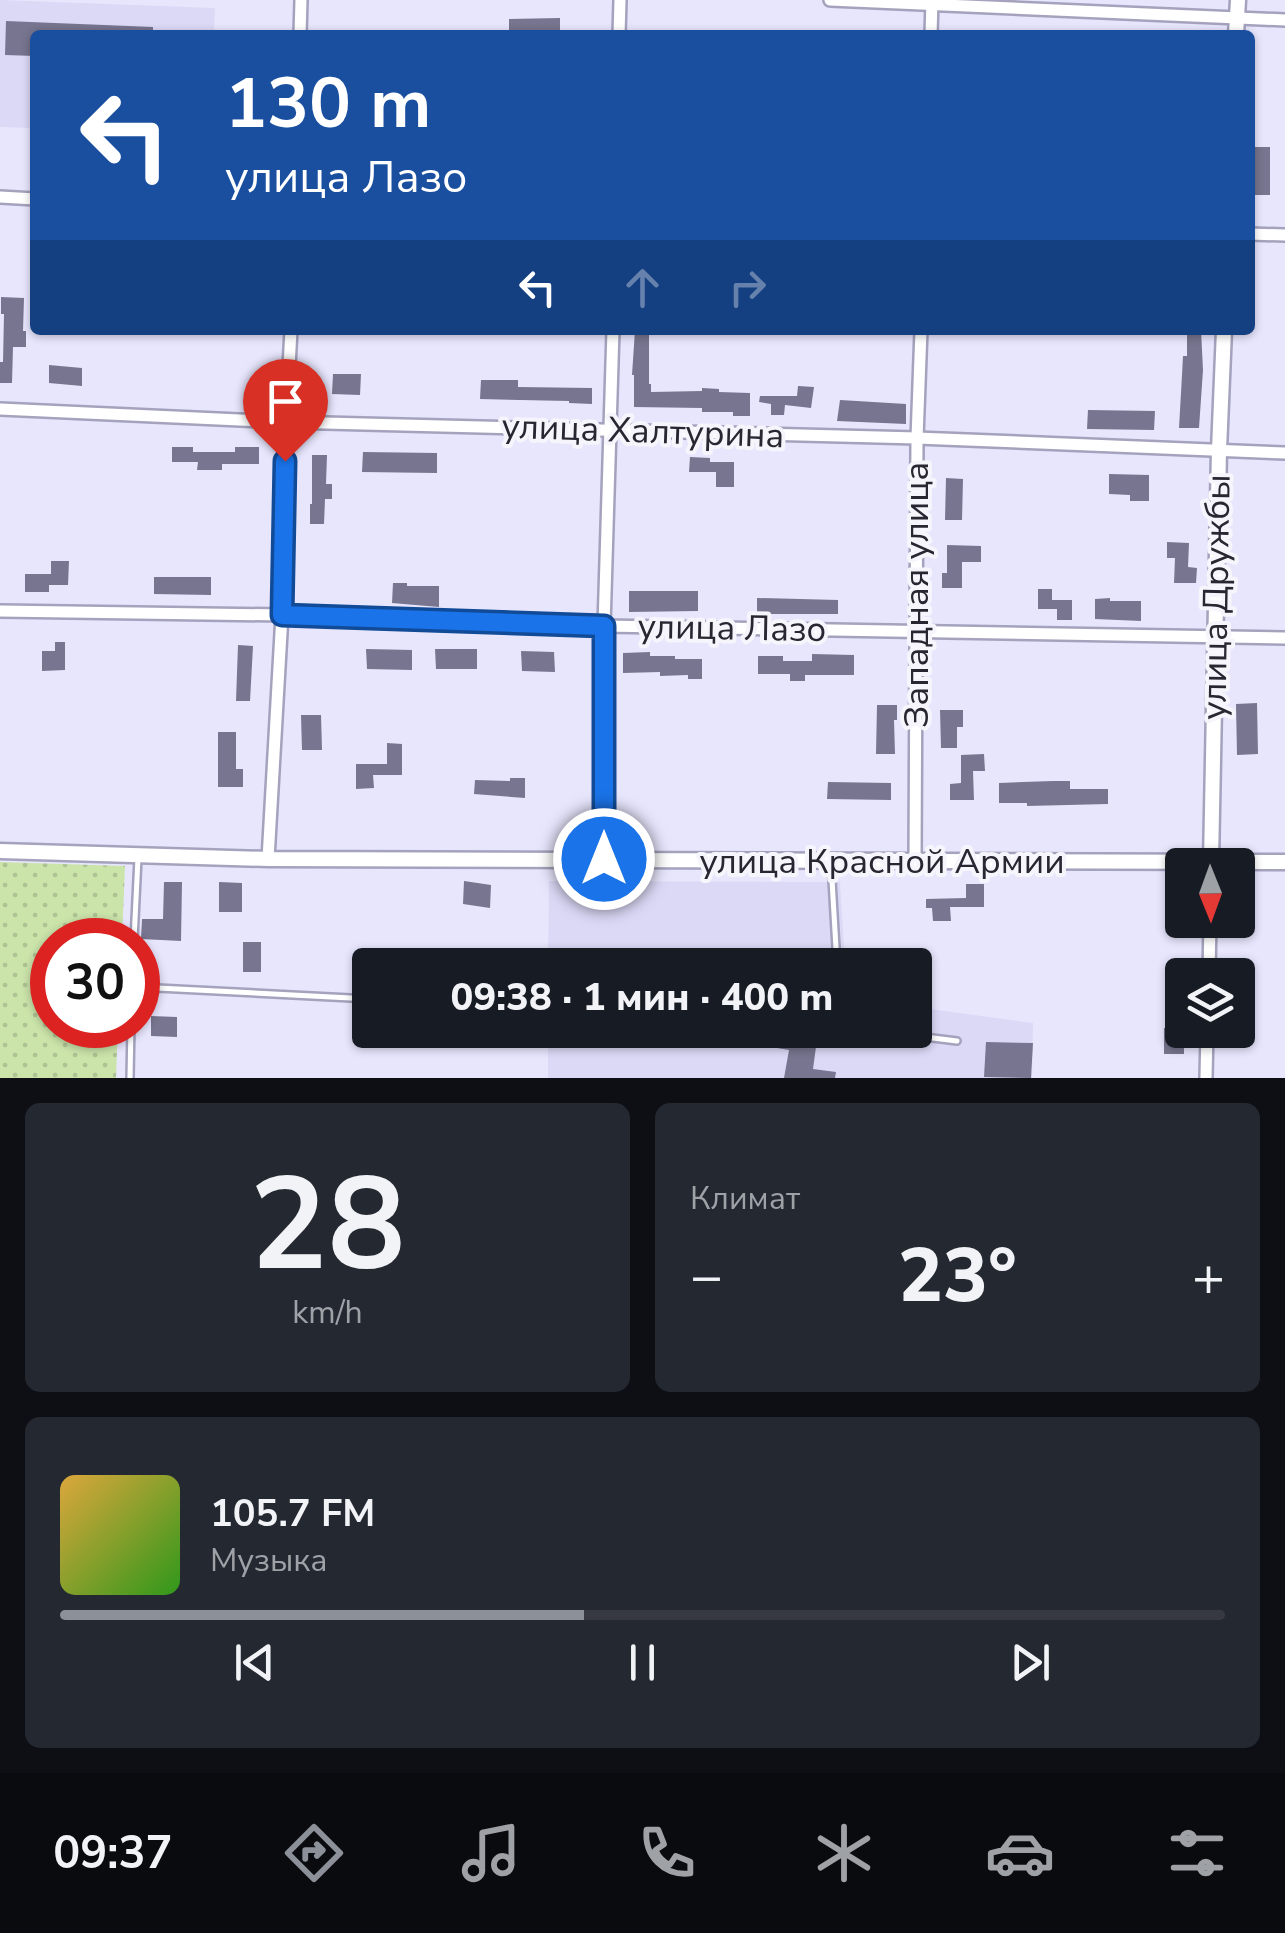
<!DOCTYPE html>
<html lang="ru">
<head>
<meta charset="utf-8">
<style>
  :root { --surface:#171b24; --page:#242831; --text:#f1f3f6; --muted:#9ea1a6; --line:#363941; --accent:#8c9099 }
  body { margin:0; font-family:"Nunito Sans",sans-serif; background:var(--page); color:var(--text); height:100vh; display:flex; flex-direction:column; font-size:38px; white-space:nowrap }
  * { box-sizing:border-box; margin:0 }
  p { font-size:32px; color:var(--muted) }
  .icon { flex:none; width:55px; height:55px; fill:none; stroke:currentColor; stroke-width:2; stroke-linecap:round; stroke-linejoin:round }
  .map { position:relative; height:1078px; overflow:hidden }
  .panel { display:flex; flex-direction:column; gap:25px; padding:25px; background:#0d0f14; flex:1 }
  .panel>* { flex:none }
  .guide { position:absolute; left:30px; top:30px; width:1225px; height:305px; border-radius:10px; box-shadow:0 2px 8px #0004; background:#1a4fa0; color:#fff; overflow:hidden }
  .needle { width:65px; rotate:179deg }
  .fabs { position:absolute; left:1165px; top:848px; display:grid; gap:20px }
  .fabs a { display:grid; place-items:center; width:90px; height:90px; border-radius:10px; background:var(--surface); box-shadow:0 2px 8px #0004; font-size:50px }
  .speed { position:absolute; left:30px; top:918px; display:flex; gap:20px; font-size:50px; font-weight:700; text-align:center }
  .speed>* { display:grid; place-content:center; width:130px; height:130px; border-radius:50%; background:var(--surface); box-shadow:0 2px 8px #0004; line-height:1 }
  .speed .limit { border:15px solid #d22; background:#fff; color:#111 }
  .pin { position:absolute; display:grid; place-items:center; width:85px; height:85px; color:#fff; margin:-102px -42px; border-radius:50% 50% 50% 0; rotate:-45deg; box-shadow:0 0 10px #0007 }
  .pin .icon { rotate:45deg }
  .me { position:absolute; width:110px; margin:-55px; rotate:0deg; stroke-linejoin:round; filter:drop-shadow(0 0 8px #0008) }
  .turn { display:flex; align-items:center; gap:35px; height:210px; padding:0 30px; font-size:45px }
  .turn .icon { width:130px; height:130px; stroke-width:2.5 }
  .turn b { display:block; font-size:70px; line-height:85px }
  .lanes { display:flex; align-items:center; height:95px; padding:0 30px; background:#0003; justify-content:center; gap:50px; direction:ltr }
  .lanes .off { opacity:.35 }
  .big { font-size:75px; font-weight:800; line-height:1.1 }
  .panel .tile { flex:1; display:flex; flex-direction:column; justify-content:center; gap:15px; min-width:0; padding:0 35px; border-radius:15px; background:var(--page) }
  .panel .dial { align-items:center; gap:0 }
  .dial b { font-size:130px; line-height:1 }
  .song { display:flex; align-items:center; gap:30px }
  .cover { width:120px; height:120px; border-radius:15px; background:linear-gradient(135deg,hsl(40 70% 55%),hsl(110 70% 35%)) }
  .played { height:10px; border-radius:5px; background:linear-gradient(90deg,var(--accent) 45%,var(--line) 45%) }
  .keys { display:flex; justify-content:space-around; direction:ltr }
  .heat { display:flex; justify-content:space-between; align-items:center; font-size:55px; direction:ltr }
  .panel .tiles { flex:1; display:grid; gap:25px; grid-template-columns:1fr 1fr }
  .tile:last-child { grid-column:span 2 }
  .trip { position:absolute; left:352px; top:948px; width:580px; height:100px; border-radius:10px; background:var(--surface); box-shadow:0 2px 8px #0004; font-weight:800; line-height:100px; text-align:center }
  .menu { display:flex; height:160px; justify-content:space-around; align-items:center; background:#090b0e; color:var(--muted) }
  .menu .icon { width:70px; height:70px }
  .menu .current { color:var(--accent) }
  .menu b { font-size:45px; color:var(--text) }
  .map>svg:first-child { display:block }
  .built { fill:#dbd9f6 }
  .park { fill:url(#park-dots) }
  .building { fill:#77758f }
  .lines { fill:none; stroke-linecap:round; stroke-linejoin:round }
  .service-casing { stroke:#a4a2bd; stroke-width:10 }
  .minor-casing { stroke:#a4a2bd; stroke-width:16 }
  .tertiary-casing { stroke:#a4a2bd; stroke-width:19 }
  .service { stroke:#fff; stroke-width:5 }
  .minor { stroke:#fff; stroke-width:11 }
  .tertiary { stroke:#fff; stroke-width:14 }
  .route-casing { stroke:#114b97; stroke-width:25 }
  .route { stroke:#1a73e8; stroke-width:18 }
  .labels { text-anchor:middle; dominant-baseline:central; stroke-width:8; stroke-linejoin:round; paint-order:stroke }
  .street-label { font-size:35px; fill:#272631; stroke:#f6f5fb }
</style>
</head>
<body>
<div class="map">
<svg width="1285" height="1078" viewBox="0 0 1285 1078">
  <defs>
    <pattern id="park-dots" width="8" height="8" patternUnits="userSpaceOnUse" patternTransform="scale(2.5)"><rect width="8" height="8" fill="#cbe4aa"/><path d="M2 2h.1M6 6h.1" fill="none" stroke="#aec393" stroke-width="1.8" stroke-linecap="round"/></pattern>
  </defs>
  <rect width="100%" height="100%" fill="#e8e6fd"/>
  <g class="built">
    <polygon points="0,0 215,8 214,35 35,35 35,128 0,127"/>
    <polygon points="549,881 840,882 845,965 548,965"/>
    <polygon points="915,1007 1033,1023 1032,1078 548,1078 548,1030 915,1030"/>
  </g>
  <polygon class="park" points="0,862 125,866 122,940 52,940 52,1025 118,1025 116,1078 0,1078"/>
  <g class="building">
    <polygon points="560,18 560,35 509,35 509,19"/>
    <polygon points="6,21 153,27 153,35 35,35 35,56 5,55"/>
    <rect x="1250" y="147" width="20" height="48"/>
    <polygon points="1,297 24,298 23,331 26,331 26,347 13,347 12,383 0,383 0,362 3,362 4,314 1,314"/>
    <polygon points="635,330 649,330 649,384 651,384 651,392 702,391 702,388 719,389 719,392 750,393 750,416 733,416 733,412 702,412 702,408 634,407 634,375 632,375"/>
    <polygon points="1187,330 1201,330 1203,370 1199,428 1179,428 1182,375 1183,356 1187,356"/>
    <polygon points="49,365 82,368 82,386 49,383"/>
    <polygon points="333,374 361,374 360,395 332,394"/>
    <polygon points="481,380 518,380 518,387 592,388 592,404 569,403 569,401 480,399"/>
    <polygon points="798,386 814,387 811,408 785,405 784,415 771,415 771,404 759,402 760,396 797,396"/>
    <polygon points="840,400 906,404 906,424 837,421"/>
    <polygon points="1088,410 1155,411 1154,430 1087,429"/>
    <polygon points="172,447 193,447 193,452 235,452 235,447 259,447 259,464 222,464 222,470 197,470 198,462 172,462"/>
    <polygon points="363,452 437,453 437,473 362,472"/>
    <polygon points="312,455 327,455 326,484 332,484 332,499 325,499 324,524 310,524 310,504 312,504"/>
    <polygon points="690,457 710,458 710,462 734,462 734,487 716,487 716,472 689,472"/>
    <polygon points="1109,474 1149,475 1149,501 1130,501 1130,495 1109,494"/>
    <polygon points="946,478 963,479 962,520 945,520"/>
    <polygon points="1167,542 1189,543 1188,567 1197,568 1196,583 1174,583 1175,558 1167,558"/>
    <polygon points="947,545 981,546 981,562 962,562 962,588 942,588 942,573 947,573"/>
    <polygon points="51,561 69,561 68,585 49,585 49,592 25,592 25,574 51,574"/>
    <polygon points="154,577 211,577 211,595 154,594"/>
    <polygon points="393,583 407,583 407,586 439,586 439,607 392,603"/>
    <polygon points="1038,589 1052,589 1052,600 1072,600 1072,620 1057,620 1057,609 1038,609"/>
    <polygon points="629,591 698,591 698,611 629,612"/>
    <polygon points="757,598 838,600 838,614 757,614"/>
    <polygon points="1110,598 1110,601 1141,601 1141,621 1095,619 1095,599"/>
    <polygon points="55,642 65,642 65,670 42,671 42,651 55,651"/>
    <polygon points="238,645 253,646 250,701 236,701"/>
    <polygon points="366,649 412,650 412,670 367,669"/>
    <polygon points="435,649 477,649 477,669 436,669"/>
    <polygon points="521,651 554,652 555,672 522,671"/>
    <polygon points="650,652 650,656 675,656 675,659 702,659 702,679 688,679 688,675 660,676 660,672 623,673 623,653"/>
    <polygon points="812,654 854,655 854,675 805,675 805,681 790,681 790,674 758,674 758,656 783,656 783,661 812,661"/>
    <polygon points="1257,703 1258,754 1237,755 1236,704"/>
    <polygon points="877,705 897,705 897,720 894,720 895,754 876,754"/>
    <polygon points="940,710 963,710 963,727 957,727 957,748 941,748"/>
    <polygon points="301,715 321,715 322,750 302,750"/>
    <polygon points="218,732 236,732 236,769 243,769 243,787 218,787"/>
    <polygon points="387,743 402,744 402,775 373,775 374,788 356,789 356,764 387,764"/>
    <polygon points="984,754 985,771 973,771 974,800 950,800 950,784 961,783 961,755"/>
    <polygon points="510,778 525,778 525,798 474,794 475,780 510,781"/>
    <polygon points="1053,781 1070,781 1070,789 1108,789 1108,804 1027,806 1027,803 999,803 999,783"/>
    <polygon points="828,782 891,783 891,800 827,799"/>
    <polygon points="464,881 491,885 490,908 463,904"/>
    <polygon points="164,882 182,882 181,941 141,939 142,919 163,919"/>
    <polygon points="219,882 242,883 242,912 219,912"/>
    <polygon points="966,884 984,884 984,907 950,907 951,921 933,921 932,908 926,908 926,899 966,898"/>
    <rect x="243" y="942" width="18" height="30"/>
    <polygon points="1167,965 1187,965 1187,975 1182,975 1182,1004 1167,1005"/>
    <polygon points="151,1016 177,1017 177,1037 151,1036"/>
    <polygon points="1164,1028 1184,1030 1184,1054 1164,1054"/>
    <polygon points="761,1030 818,1032 813,1069 836,1072 835,1078 784,1078 789,1050 759,1045"/>
    <polygon points="986,1042 1033,1043 1031,1078 984,1077"/>
  </g>
  <g class="lines">
    <defs>
      <g id="service">
        <polyline points="831,863 837,965"/>
        <polyline points="134,940 138,858"/>
        <polyline points="138,987 370,999"/>
        <polyline points="868,1030 957,1041"/>
        <polyline points="130,1078 131,1025"/>
      </g>
      <g id="minor">
        <polyline points="830,0 1285,20"/>
        <polyline points="300,35 301,0"/>
        <polyline points="619,35 620,0"/>
        <polyline points="931,35 932,0"/>
        <polyline points="0,197 35,199"/>
        <polyline points="1250,234 1285,235"/>
        <polyline points="0,409 286,422 917,438 1285,453"/>
        <polyline points="0,611 282,615 604,626 1285,638"/>
        <polyline points="268,859 282,615 286,422 291,330"/>
        <polyline points="604,859 604,626 613,330"/>
        <polyline points="915,861 917,438 921,330"/>
        <polyline points="1209,975 1210,920"/>
        <polyline points="1206,1078 1207,1030"/>
      </g>
      <g id="tertiary">
        <polyline points="1236,35 1238,0"/>
        <polyline points="0,851 268,859 1285,862"/>
        <polyline points="1211,862 1219,450 1224,330"/>
      </g>
    </defs>
    <use href="#service" class="service-casing"/>
    <use href="#minor" class="minor-casing"/>
    <use href="#tertiary" class="tertiary-casing"/>
    <use href="#service" class="service"/>
    <use href="#minor" class="minor"/>
    <use href="#tertiary" class="tertiary"/>
  </g>
  <g class="lines">
    <defs>
      <polyline id="route" points="285,461 282,615 604,626 604,859"/>
    </defs>
    <use href="#route" class="route-casing"/>
    <use href="#route" class="route"/>
  </g>
  <g class="labels">
    <g class="street-label">
      <text transform="translate(643 431) rotate(2)">улица Халтурина</text>
      <text transform="translate(916 595) rotate(-90)">Западная улица</text>
      <text transform="translate(1216 597) rotate(-89)">улица Дружбы</text>
      <text transform="translate(732 628) rotate(1)">улица Лазо</text>
      <text x="882" y="861">улица Красной Армии</text>
    </g>
  </g>
</svg>
<div class="fabs">
<a><svg class="needle" viewBox="-14 -14 28 28"><path d="M0-13l5 13h-10z" fill="#e53935"/><path d="M0 13l5-13h-10z" fill="#9ea1a6"/></svg></a>
<a><svg class="icon" aria-label="layers" viewBox="0 0 24 24"><path d="M12 4l9 5-9 5-9-5zM3 14l9 5 9-5"/></svg></a>
</div>
<div class="speed"><div class="limit">30</div></div>
<div class="pin" style="left:285px;top:461px;background:#d93025"><svg class="icon" aria-label="arrive" viewBox="0 0 24 24"><path d="M6 21V4h12l-3 4 3 4H6"/></svg></div>
<svg class="me" style="left:604px;top:859px" viewBox="-20 -20 40 40"><circle r="17" fill="#1a73e8" stroke="#fff" stroke-width="3"/><path d="M0-11L8 9 0 5-8 9z" fill="#fff"/></svg>
<div class="trip">09:38 · 1 мин · 400 m</div>
<div class="guide">
<div class="turn"><svg class="icon" aria-label="left" viewBox="0 0 24 24"><path d="M17 20v-9H6M10 6l-5 5 5 5"/></svg><div><b>130 m</b>улица Лазо</div></div>
<div class="lanes"><svg class="icon" aria-label="left" viewBox="0 0 24 24"><path d="M17 20v-9H6M10 6l-5 5 5 5"/></svg><svg class="icon off" aria-label="ahead" viewBox="0 0 24 24"><path d="M12 20V5M6 11l6-6 6 6"/></svg><svg class="icon off" aria-label="right" viewBox="0 0 24 24"><path d="M7 20v-9h11M14 6l5 5-5 5"/></svg></div>
</div>
</div>
<section class="panel">
<div class="tiles">
<div class="tile dial"><b>28</b><p>km/h</p></div>
<div class="tile"><p>Климат</p>
<div class="heat"><a>−</a><b class="big">23°</b><a>+</a></div>
</div>
<div class="tile">
<div class="song"><i class="cover"></i><div><b>105.7 FM</b><p>Музыка</p></div></div>
<div class="played"></div>
<div class="keys"><svg class="icon" aria-label="previous" viewBox="0 0 24 24"><path d="M18 5L8 12l10 7zM5 5v14"/></svg><svg class="icon" aria-label="pause" viewBox="0 0 24 24"><path d="M8 5v14M16 5v14"/></svg><svg class="icon" aria-label="next" viewBox="0 0 24 24"><path d="M6 5l10 7-10 7zM19 5v14"/></svg></div>
</div>
</div>
</section>
<nav class="menu">
<b>09:37</b>
<svg class="icon current" aria-label="directions" viewBox="0 0 24 24"><path d="M12 3l9 9-9 9-9-9zM9 14v-3h6M13 9l2 2-2 2"/></svg>
<svg class="icon" aria-label="music" viewBox="0 0 24 24"><path d="M9 18V5l10-2v13"/><circle cx="6" cy="18" r="3"/><circle cx="16" cy="16" r="3"/></svg>
<svg class="icon" aria-label="phone" viewBox="0 0 24 24"><path d="M5 4h4l2 5-3 2q2 4 5 5l2-3 5 2v4C11 20 4 13 5 4z"/></svg>
<svg class="icon" aria-label="climate" viewBox="0 0 24 24"><path d="M12 3v18M4 7l16 10M4 17L20 7"/></svg>
<svg class="icon" aria-label="car" viewBox="0 0 24 24"><path d="M5 17H2v-5l4-1 3-4h7l3 4 3 1v5h-3M9 17h6M6 11h13"/><circle cx="7" cy="17" r="2"/><circle cx="17" cy="17" r="2"/></svg>
<svg class="icon" aria-label="filters" viewBox="0 0 24 24"><path d="M4 7h16M4 17h16"/><circle cx="9" cy="7" r="2"/><circle cx="15" cy="17" r="2"/></svg>
</nav>
</body>
</html>
